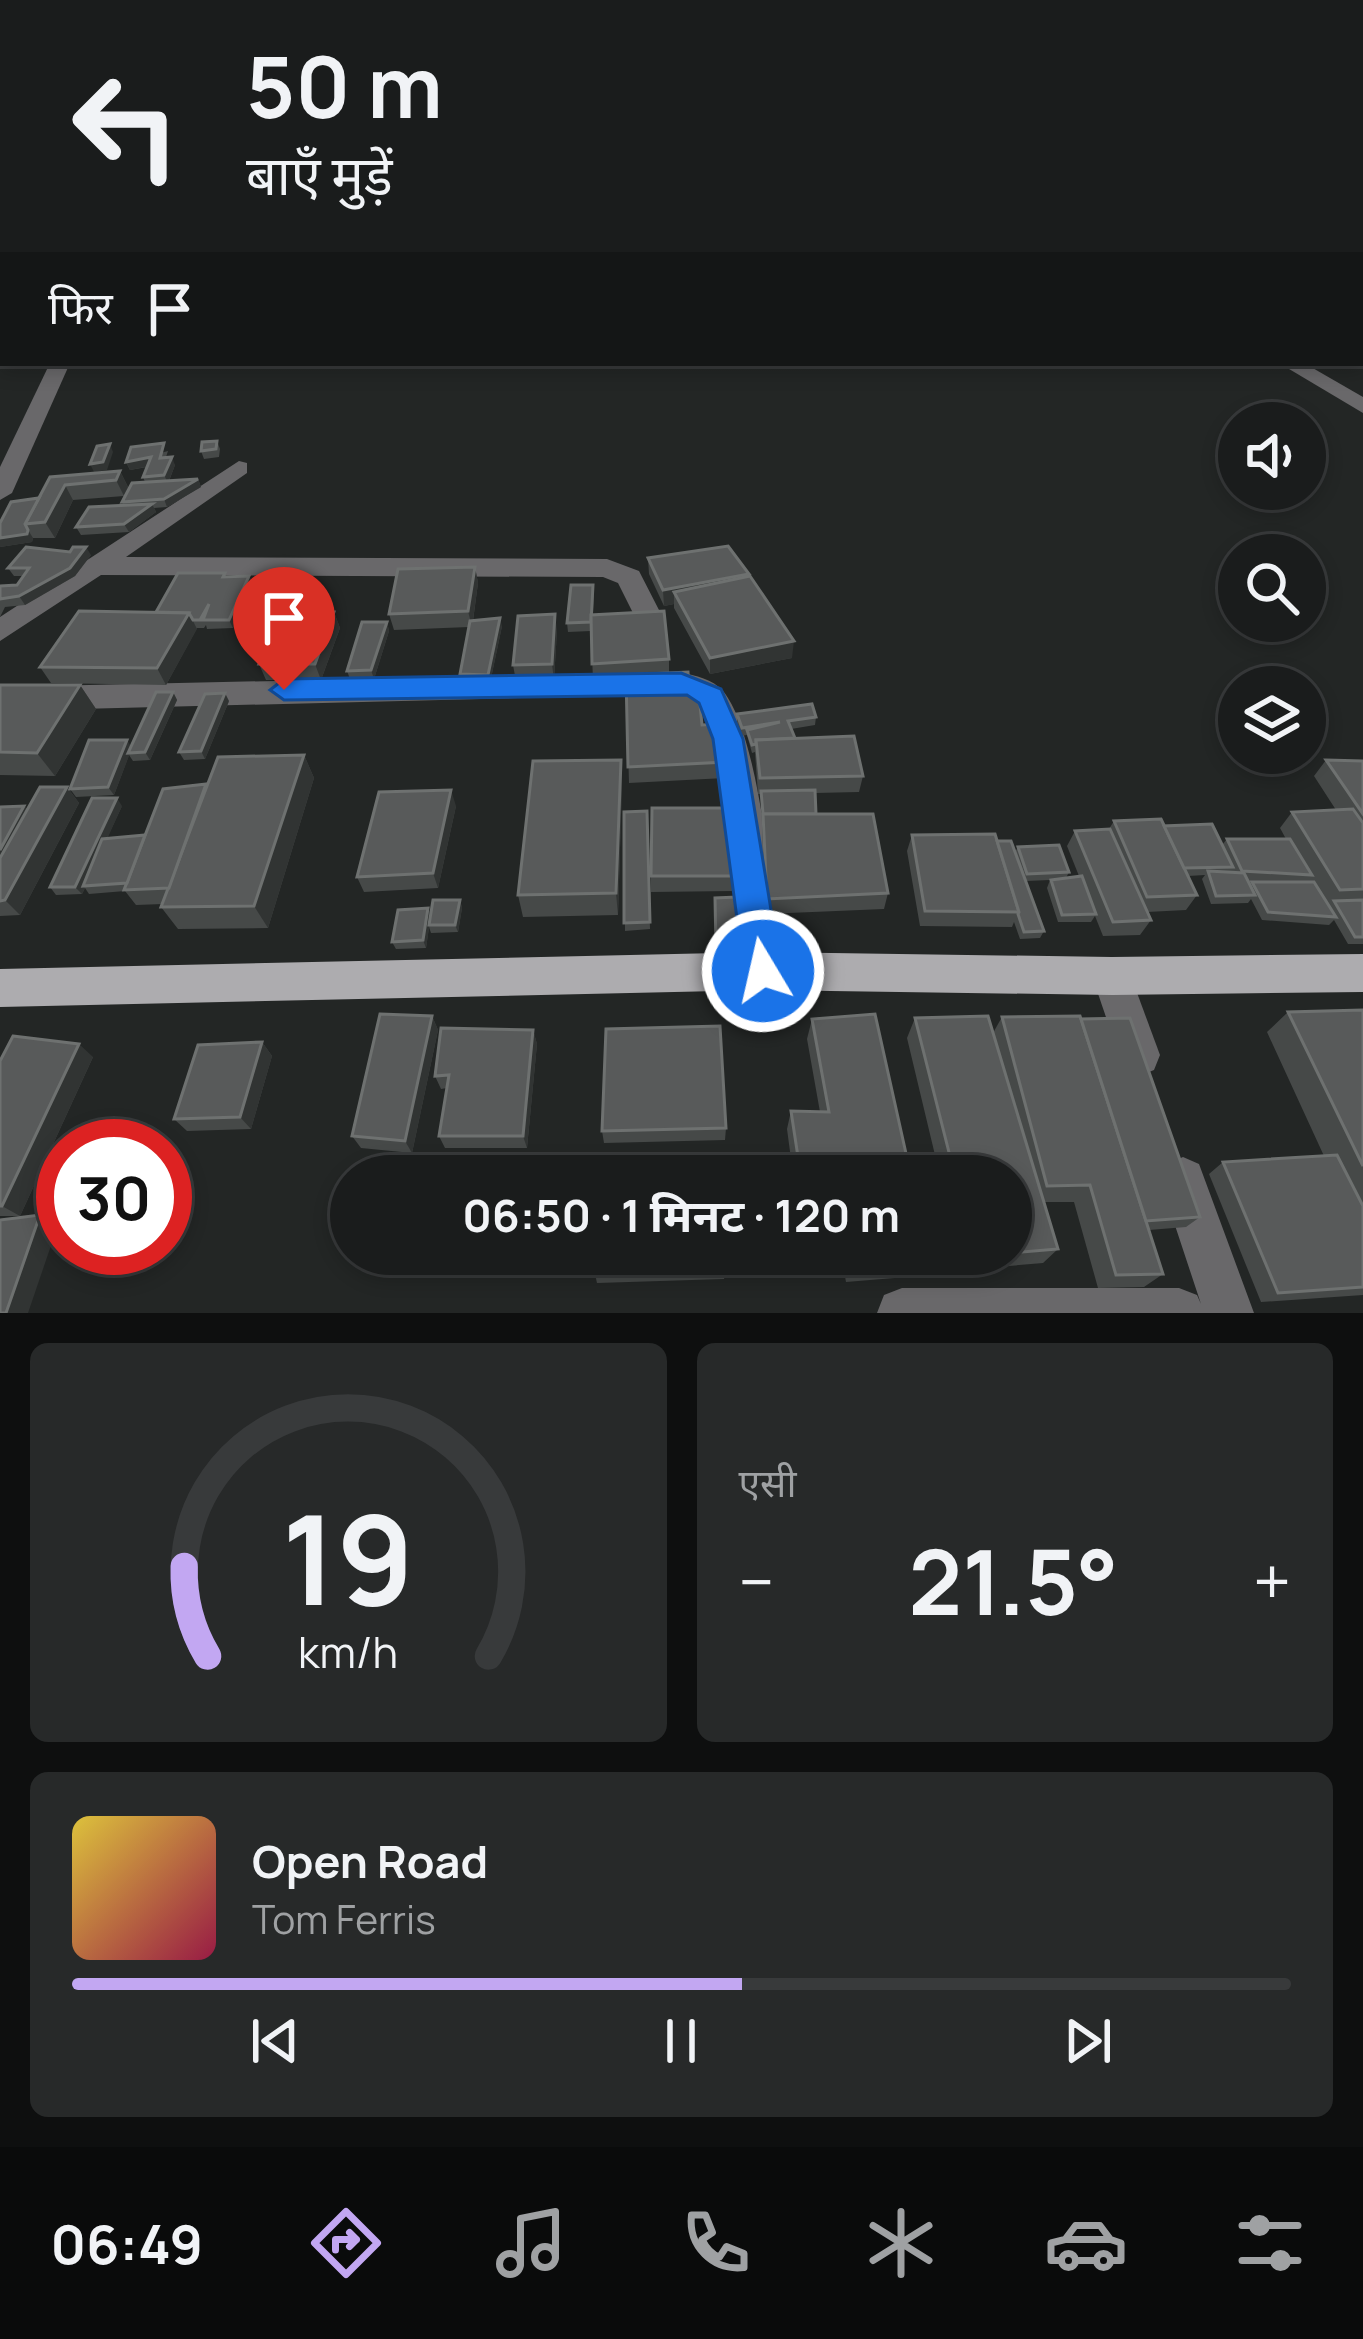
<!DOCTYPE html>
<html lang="hi">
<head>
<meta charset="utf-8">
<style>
  :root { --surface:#1a1c1c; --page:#272929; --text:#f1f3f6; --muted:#9fa1a3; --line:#383a3b; --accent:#c2a7f2 }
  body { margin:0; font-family:Manrope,"Noto Sans Devanagari",sans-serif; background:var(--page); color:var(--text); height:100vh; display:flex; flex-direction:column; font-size:45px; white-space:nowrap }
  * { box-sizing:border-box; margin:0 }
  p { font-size:39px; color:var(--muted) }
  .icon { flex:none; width:66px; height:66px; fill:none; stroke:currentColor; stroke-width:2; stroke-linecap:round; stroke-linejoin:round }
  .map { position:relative; height:1313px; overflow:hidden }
  .side { display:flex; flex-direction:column; gap:30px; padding:30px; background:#0e0f0f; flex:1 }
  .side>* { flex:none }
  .hud { position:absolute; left:0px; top:0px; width:1365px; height:366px; box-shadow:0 6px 18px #0003,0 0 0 3px var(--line); background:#1a1c1c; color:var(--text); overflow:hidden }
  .buttons { position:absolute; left:1218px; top:402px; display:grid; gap:24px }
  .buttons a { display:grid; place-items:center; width:108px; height:108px; border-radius:50%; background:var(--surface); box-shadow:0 6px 18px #0003,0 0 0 3px var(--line); font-size:60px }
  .speed { position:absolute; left:36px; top:1119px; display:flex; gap:24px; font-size:60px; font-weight:700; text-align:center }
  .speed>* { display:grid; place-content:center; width:156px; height:156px; border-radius:50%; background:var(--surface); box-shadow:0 6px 18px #0003,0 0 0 3px var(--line); line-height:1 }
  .speed .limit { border:18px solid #d22; background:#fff; color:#111 }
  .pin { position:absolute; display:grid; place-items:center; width:102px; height:102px; color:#fff; margin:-123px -51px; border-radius:50% 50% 50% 0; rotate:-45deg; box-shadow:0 0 12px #0007 }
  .pin .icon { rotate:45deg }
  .me { position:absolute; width:132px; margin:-66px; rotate:351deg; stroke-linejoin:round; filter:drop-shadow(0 0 9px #0008) }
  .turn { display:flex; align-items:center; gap:42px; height:252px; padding:0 48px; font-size:54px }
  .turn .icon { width:156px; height:156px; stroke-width:2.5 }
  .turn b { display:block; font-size:84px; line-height:102px }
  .then { display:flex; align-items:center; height:114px; padding:0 48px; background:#0003; gap:24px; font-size:45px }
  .big { font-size:90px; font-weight:700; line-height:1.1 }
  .side .card { flex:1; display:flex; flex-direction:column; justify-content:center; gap:18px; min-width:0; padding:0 42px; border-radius:18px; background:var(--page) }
  .side .dial { align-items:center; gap:0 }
  .dial svg { height:312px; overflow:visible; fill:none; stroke:var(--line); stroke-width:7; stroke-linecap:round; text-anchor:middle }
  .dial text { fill:var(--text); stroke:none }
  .song { display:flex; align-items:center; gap:36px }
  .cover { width:144px; height:144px; border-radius:18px; background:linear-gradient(135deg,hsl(50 70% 55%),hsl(340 70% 35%)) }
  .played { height:12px; border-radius:6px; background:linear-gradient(90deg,var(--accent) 55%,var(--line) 55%) }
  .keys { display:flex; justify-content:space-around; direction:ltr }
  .heat { display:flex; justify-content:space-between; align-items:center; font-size:66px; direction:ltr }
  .side .tiles { flex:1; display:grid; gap:30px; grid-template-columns:1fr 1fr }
  .card:last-child { grid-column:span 2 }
  .trip { position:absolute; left:330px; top:1155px; width:702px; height:120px; border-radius:60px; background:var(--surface); box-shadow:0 6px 18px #0003,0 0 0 3px var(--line); font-weight:700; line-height:120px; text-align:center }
  .tabs { display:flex; height:192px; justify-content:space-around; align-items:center; background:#0a0b0b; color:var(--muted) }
  .tabs .icon { width:84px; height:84px }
  .tabs .current { color:var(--accent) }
  .tabs b { font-size:54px; color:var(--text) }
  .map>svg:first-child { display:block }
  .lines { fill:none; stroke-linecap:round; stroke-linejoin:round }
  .minor { fill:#69686a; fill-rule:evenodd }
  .major { fill:#adacaf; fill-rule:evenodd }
  .wall { fill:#464948 }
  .shaded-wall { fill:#313433 }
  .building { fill:#585a5a; stroke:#6e7170; stroke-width:3 }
  .route { fill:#1a73e8; stroke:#114b97; stroke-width:3 }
</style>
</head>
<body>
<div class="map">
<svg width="1363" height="1313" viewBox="0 0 1363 1313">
  <rect width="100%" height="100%" fill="#232625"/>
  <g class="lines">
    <g class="minor">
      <polygon points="50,363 70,363 12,493 0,500 0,467"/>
      <polygon points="1279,363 1304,363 1363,397 1363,413"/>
      <polygon points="239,461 247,463 247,473 126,557 607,559 639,571 659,610 645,620 635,617 618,583 603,577 101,575 0,641 0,617"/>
      <path d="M681,672C695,676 713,679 723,691C761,737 773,907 783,971L777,984L763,990L749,984L743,971C736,911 729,758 702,711C696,701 689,698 680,694L0,711V687Z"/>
      <polygon points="1112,957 1126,963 1160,1055 1154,1070 1139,1076 1124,1070 1092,976 1098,963"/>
      <polygon points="1183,1157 1199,1164 1254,1313 877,1313 884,1295 902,1288 1179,1288 1197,1295 1201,1304 1160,1180 1167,1164"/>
    </g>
    <polygon class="major" points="763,952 1112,957 1363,954 1363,992 1112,995 763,990 0,1007 0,969"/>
  </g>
  <g class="wall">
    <polygon points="217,441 220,449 219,457 204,459 201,451"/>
    <polygon points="168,451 166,457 175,465 169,481 198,479 201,487 167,507 154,508 156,512 129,532 81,535 76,527 123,505 122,502 145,482 143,477 147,467 130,470 126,462"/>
    <polygon points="120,471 128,487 124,496 73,500 55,538 33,538 32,542 0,547 0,523 39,498 50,477"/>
    <polygon points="91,555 75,576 25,605 5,607 0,617 0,586 17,585 23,576 14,576 8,568"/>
    <polygon points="648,558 749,574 792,658 710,674 674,608 674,604 664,606 649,574"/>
    <polygon points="475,567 478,583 473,621 502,626 490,683 462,683 460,674 469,627 394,630 389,614"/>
    <polygon points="249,576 253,584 233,628 207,629 206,625 204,628 197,628 166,685 51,683 40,667 226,577"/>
    <polygon points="594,593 593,615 669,659 669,673 689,685 702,725 726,762 725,778 629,783 626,678 593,680 591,631 568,632 567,623"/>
    <polygon points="334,612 340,628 321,680 266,680 259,664"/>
    <polygon points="387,622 389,631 374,679 350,679 347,671"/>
    <polygon points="557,630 554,680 516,681 513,665"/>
    <polygon points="0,685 80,685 96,709 55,776 0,775"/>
    <polygon points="173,692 177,700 150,760 133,761 129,755 114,795 76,797 70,789 131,746"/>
    <polygon points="229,701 205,759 184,760 179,752"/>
    <polygon points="737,714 816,717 815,725 791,729 795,738 863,776 859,792 815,793 816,814 888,893 884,909 765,914 761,794 758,794 755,752 752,753 747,735 741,736 737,722"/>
    <polygon points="304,755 314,778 268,928 178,929 161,907 163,904 136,905 125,891 89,894 85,888 82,894 56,895 50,887 122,806 107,838 145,835 206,784"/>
    <polygon points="621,760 622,783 618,915 523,917 518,895"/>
    <polygon points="1326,760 1363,761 1363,944 1348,944 1334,920 1329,925 1262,920 1251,899 1248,903 1211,904 1202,879 1205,875 1188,876 1197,895 1186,910 1147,912 1151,920 1140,935 1103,936 1095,916 1091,922 1058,922 1047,888 1050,880 1026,881 1044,931 1040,938 1020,939 1014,922 1012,927 920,926 907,851 912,835 997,841 1015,852 1018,847 1069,872 1066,878 1079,876 1067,846 1075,831 1109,829 1114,821 1164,826 1222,845 1227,839 1286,839 1280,828 1292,812 1336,810 1314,776"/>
    <polygon points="67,787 79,803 20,915 0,916 0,807 24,806 27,809"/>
    <polygon points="456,806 438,888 364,892 357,877"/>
    <polygon points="647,811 650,929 625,931 624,812"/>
    <polygon points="651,876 735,876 734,891 651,892"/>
    <polygon points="715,898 740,947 739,955 716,955"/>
    <polygon points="460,900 462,908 458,932 431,933 429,927 426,948 396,949 392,942 428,908 431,915"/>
    <polygon points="1363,1010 1363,1295 1261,1302 1209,1174 1223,1162 1324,1156 1267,1032 1288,1012"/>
    <polygon points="432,1016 438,1030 412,1153 361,1148 352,1136"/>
    <polygon points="1002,1017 1200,1217 1186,1227 1149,1230 1163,1274 1144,1287 1098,1288 1074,1202 1044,1202 1058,1249 1043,1263 963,1270 959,1254 1011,1254 1011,1176 940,1176 907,1038 915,1018 993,1033"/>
    <polygon points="812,1019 911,1176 829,1176 828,1171 793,1174 787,1129 791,1111 820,1112 807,1039"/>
    <polygon points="533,1030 537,1044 527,1148 445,1148 439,1136 447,1088 441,1089 435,1076"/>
    <polygon points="262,1042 272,1056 251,1129 187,1131 174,1119"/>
    <polygon points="93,1057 20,1216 0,1216 0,1061"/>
    <polygon points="726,1128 725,1140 604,1143 602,1131"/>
    <polygon points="841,1254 927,1254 929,1263 919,1276 846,1282"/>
    <polygon points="726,1270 724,1279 597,1283 595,1274"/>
  </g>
  <g class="shaded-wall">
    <polygon points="110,444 113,452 107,470 94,472 90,464"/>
    <polygon points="151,457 155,465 130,470 126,462"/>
    <polygon points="172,457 175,465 168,483 164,475"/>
    <polygon points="120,471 128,487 124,496 116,480"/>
    <polygon points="198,479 201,487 167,507 164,499"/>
    <polygon points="65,485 73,500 55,538 45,522"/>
    <polygon points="152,504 156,512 129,532 124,524"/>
    <polygon points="28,530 33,538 32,542 0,547 0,538"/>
    <polygon points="86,547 91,555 75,576 25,605 19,596"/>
    <polygon points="475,567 478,583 472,627 468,611"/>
    <polygon points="749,574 748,590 674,592 674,604 664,606 663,590"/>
    <polygon points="249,576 253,584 233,628 229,620"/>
    <polygon points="334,612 340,628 321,680 315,664"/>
    <polygon points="189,613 197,629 166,685 157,668"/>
    <polygon points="555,614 557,630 554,680 552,664"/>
    <polygon points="500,618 502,626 490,683 488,675"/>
    <polygon points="387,622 389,631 374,679 371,670"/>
    <polygon points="794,641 792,658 710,674 710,658"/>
    <polygon points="80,685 96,709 55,776 37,753"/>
    <polygon points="173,692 177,700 150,760 145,752"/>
    <polygon points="225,693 229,701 205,759 201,751"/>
    <polygon points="127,740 132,748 114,795 108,787"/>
    <polygon points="304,755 314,778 268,928 254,906"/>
    <polygon points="621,760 622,783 618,915 616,893"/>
    <polygon points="67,787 79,803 20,915 5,900"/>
    <polygon points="451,790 456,806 438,888 433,873"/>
    <polygon points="117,798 122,806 86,886 83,886 85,888 82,894 75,887"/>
    <polygon points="24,806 37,821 0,892 0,850"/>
    <polygon points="460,900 462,908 458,932 455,925"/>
    <polygon points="428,908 431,915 426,948 423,940"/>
    <polygon points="432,1016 438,1030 412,1153 405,1141"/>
    <polygon points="533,1030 537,1044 527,1148 523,1136"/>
    <polygon points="262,1042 272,1056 251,1129 240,1117"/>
    <polygon points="79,1044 93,1057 20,1216 2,1206"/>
    <polygon points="40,1215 58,1225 28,1313 6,1313"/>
  </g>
  <g class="building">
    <polygon points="217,441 216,449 201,451 202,442"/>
    <polygon points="164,443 160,458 172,457 164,475 143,477 151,457 126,462 131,447"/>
    <polygon points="110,444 103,462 90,464 97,446"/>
    <polygon points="120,471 116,480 65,485 45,522 25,524 50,477"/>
    <polygon points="198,479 164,499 122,502 132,483"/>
    <polygon points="39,498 25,524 28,530 27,534 0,538 0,523 11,502"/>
    <polygon points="152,504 124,524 76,527 89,507"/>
    <polygon points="728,546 749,574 663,590 648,558"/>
    <polygon points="26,547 70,552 73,547 86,547 70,568 19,596 0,599 0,586 17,585 29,568 8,568"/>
    <polygon points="475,567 468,611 389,614 398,569"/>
    <polygon points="178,573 225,573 223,577 249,576 229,620 203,620 209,604 200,620 193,620 189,613 156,612"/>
    <polygon points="750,576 794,641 710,658 674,592"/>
    <polygon points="571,585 593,585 591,622 567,623"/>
    <polygon points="79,611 189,613 157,668 40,667"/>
    <polygon points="664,611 669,659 592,664 591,615"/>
    <polygon points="282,612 334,612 315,664 259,664"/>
    <polygon points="555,614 552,664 513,665 518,616"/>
    <polygon points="500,618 488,675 460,674 470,621"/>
    <polygon points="362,622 387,622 371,670 347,671"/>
    <polygon points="688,672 689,685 698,685 702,725 721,724 726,762 628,767 626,675"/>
    <polygon points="0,685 80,685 37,753 0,752"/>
    <polygon points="156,692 173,692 145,752 128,753"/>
    <polygon points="225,693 201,751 179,752 205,694"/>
    <polygon points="812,704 816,717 788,721 795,738 756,740 756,744 752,745 747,730 780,722 742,728 737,714"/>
    <polygon points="854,736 863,776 760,778 756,740"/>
    <polygon points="89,740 127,740 108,787 70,789"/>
    <polygon points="304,755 254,906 161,907 218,757"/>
    <polygon points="621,760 616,893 518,895 533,761"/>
    <polygon points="1326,760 1363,761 1363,814"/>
    <polygon points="206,784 169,888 124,890 163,789"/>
    <polygon points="40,787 67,787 5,900 0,901 0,858"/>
    <polygon points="451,790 433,873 357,877 379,792"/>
    <polygon points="815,790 816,814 763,814 761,791"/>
    <polygon points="92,798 117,798 75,887 50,887"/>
    <polygon points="24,806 0,850 0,807"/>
    <polygon points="652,808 732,808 735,876 651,876"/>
    <polygon points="1353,809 1363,823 1363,889 1340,890 1292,812"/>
    <polygon points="647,811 650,922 624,923 624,812"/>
    <polygon points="763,814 873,814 888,893 767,899"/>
    <polygon points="1161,819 1197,895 1147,897 1114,821"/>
    <polygon points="1212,824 1233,867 1184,868 1164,826"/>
    <polygon points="1110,829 1151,920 1113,922 1075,831"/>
    <polygon points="995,834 1019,912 925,911 912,835"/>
    <polygon points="145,835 127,883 83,886 102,839"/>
    <polygon points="1227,839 1290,839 1312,875 1242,871"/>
    <polygon points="997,841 1011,841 1044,931 1024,932 1018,914 1019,912"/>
    <polygon points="1059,845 1069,872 1027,874 1018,847"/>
    <polygon points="1208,871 1244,873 1255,895 1216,896"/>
    <polygon points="1082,876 1096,914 1062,915 1051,880"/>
    <polygon points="1252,882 1314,882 1336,917 1268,912"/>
    <polygon points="737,897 740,947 716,947 715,898"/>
    <polygon points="433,900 460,900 455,925 429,925"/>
    <polygon points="1363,900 1363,937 1355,937 1334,901"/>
    <polygon points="428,908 423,940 392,942 398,910"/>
    <polygon points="1363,1010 1363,1166 1288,1012"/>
    <polygon points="380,1014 432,1016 405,1141 352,1136"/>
    <polygon points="875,1014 911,1176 838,1176 834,1154 798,1157 791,1111 829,1112 812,1019"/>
    <polygon points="988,1016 1058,1249 1011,1253 1011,1176 955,1176 915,1018"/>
    <polygon points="1080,1016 1163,1274 1116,1275 1090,1185 1047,1186 1002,1017"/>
    <polygon points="1130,1018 1200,1217 1146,1221 1081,1019"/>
    <polygon points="720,1026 726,1128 602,1131 606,1029"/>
    <polygon points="441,1028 533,1030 523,1136 439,1136 449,1075 435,1076"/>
    <polygon points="13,1036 79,1044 2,1206 0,1206 0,1061"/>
    <polygon points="262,1042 240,1117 174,1119 198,1045"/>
    <polygon points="1337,1155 1363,1206 1363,1287 1278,1293 1223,1162"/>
    <polygon points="721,1158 722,1176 599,1176 599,1161"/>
    <polygon points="40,1215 6,1313 0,1313 0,1220"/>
    <polygon points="595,1254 725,1254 726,1270 595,1274"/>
    <polygon points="850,1254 927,1254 929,1263 853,1269"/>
  </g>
  <linearGradient id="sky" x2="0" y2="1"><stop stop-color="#131514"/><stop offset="0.51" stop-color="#3f4751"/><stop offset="1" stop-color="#3f4751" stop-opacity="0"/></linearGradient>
  <rect width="1363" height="372" fill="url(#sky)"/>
  <polygon class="route" points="681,673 721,689 743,739 781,971 775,983 763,988 750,983 744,971 713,739 699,703 687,695 284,700 270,690 284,679"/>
</svg>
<div class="buttons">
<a><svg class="icon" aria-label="sound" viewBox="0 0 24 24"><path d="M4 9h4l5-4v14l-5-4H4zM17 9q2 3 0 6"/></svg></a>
<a><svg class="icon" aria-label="search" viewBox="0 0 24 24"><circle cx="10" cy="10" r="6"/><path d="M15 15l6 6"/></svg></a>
<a><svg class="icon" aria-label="layers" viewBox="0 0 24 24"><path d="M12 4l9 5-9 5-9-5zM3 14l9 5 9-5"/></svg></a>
</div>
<div class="speed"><div class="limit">30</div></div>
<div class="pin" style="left:284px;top:690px;background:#d93025"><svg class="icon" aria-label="arrive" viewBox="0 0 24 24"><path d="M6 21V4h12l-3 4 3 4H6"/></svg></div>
<svg class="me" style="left:763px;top:971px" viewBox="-20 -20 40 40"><circle r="17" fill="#1a73e8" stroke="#fff" stroke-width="3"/><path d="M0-11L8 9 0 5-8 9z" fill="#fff"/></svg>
<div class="trip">06:50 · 1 मिनट · 120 m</div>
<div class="hud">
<div class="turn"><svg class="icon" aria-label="left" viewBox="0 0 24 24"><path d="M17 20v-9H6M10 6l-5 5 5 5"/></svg><div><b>50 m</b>बाएँ मुड़ें</div></div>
<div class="then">फिर<svg class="icon" aria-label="arrive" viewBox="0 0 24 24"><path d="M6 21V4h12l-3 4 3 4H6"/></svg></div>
</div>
</div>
<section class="side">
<div class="tiles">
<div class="card dial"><svg viewBox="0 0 100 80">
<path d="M14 69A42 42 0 1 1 86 69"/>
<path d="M14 69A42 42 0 0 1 8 46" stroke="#c2a7f2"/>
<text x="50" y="56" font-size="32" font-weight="700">19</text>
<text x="50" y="72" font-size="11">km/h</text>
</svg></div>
<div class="card"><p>एसी</p>
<div class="heat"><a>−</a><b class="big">21.5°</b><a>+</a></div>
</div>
<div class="card">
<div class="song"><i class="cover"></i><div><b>Open Road</b><p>Tom Ferris</p></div></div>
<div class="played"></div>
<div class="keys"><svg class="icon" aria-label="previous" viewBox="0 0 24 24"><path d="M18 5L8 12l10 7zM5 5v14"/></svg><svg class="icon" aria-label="pause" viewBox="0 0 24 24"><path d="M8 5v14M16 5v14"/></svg><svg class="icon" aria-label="next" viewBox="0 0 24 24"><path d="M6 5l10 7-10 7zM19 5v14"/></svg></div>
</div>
</div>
</section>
<nav class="tabs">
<b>06:49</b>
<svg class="icon current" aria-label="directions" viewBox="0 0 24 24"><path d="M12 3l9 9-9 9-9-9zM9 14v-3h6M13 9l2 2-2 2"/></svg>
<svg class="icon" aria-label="music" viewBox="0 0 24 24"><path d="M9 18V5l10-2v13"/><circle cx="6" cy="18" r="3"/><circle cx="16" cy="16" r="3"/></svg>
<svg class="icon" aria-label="phone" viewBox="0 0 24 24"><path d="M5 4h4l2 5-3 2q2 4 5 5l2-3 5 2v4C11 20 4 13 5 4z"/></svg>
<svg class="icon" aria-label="climate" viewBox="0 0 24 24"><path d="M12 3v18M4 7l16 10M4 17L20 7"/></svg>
<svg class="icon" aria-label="car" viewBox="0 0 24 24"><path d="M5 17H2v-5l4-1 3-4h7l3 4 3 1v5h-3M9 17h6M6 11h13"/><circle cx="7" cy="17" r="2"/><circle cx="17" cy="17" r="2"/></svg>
<svg class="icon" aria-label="filters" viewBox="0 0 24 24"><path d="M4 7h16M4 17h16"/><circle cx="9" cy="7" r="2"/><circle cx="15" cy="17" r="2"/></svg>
</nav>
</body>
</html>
